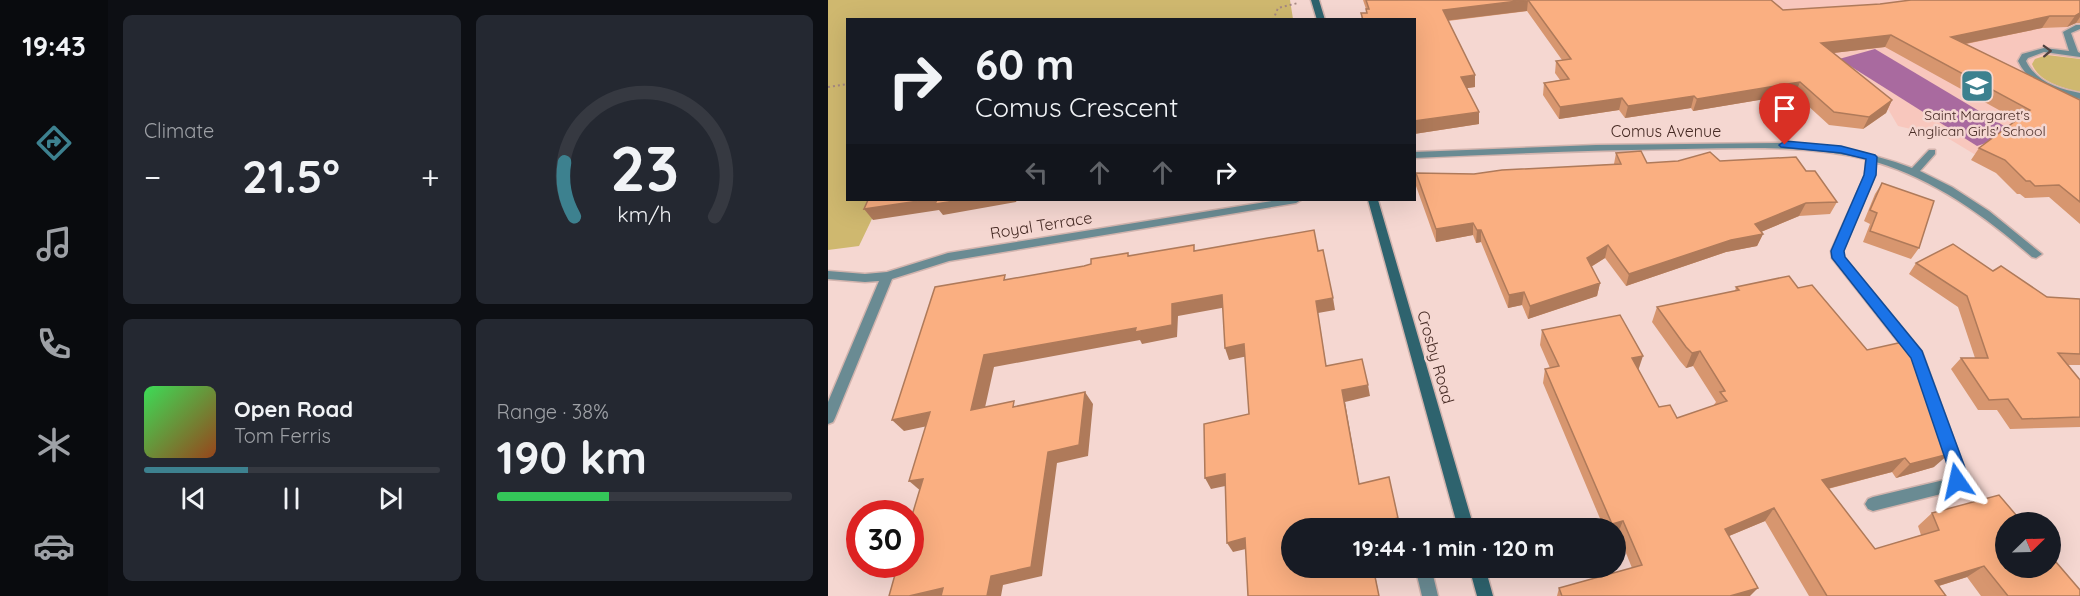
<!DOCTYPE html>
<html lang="en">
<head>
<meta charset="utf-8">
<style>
  :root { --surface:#171b24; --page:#242831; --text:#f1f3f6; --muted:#9ea1a6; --line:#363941; --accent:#3d818f }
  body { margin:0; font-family:Quicksand,sans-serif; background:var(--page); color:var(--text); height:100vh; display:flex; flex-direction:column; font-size:22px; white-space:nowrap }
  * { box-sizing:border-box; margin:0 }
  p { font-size:20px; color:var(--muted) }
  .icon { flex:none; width:33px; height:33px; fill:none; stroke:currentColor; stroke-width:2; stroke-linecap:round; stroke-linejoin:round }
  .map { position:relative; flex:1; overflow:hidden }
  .panel { display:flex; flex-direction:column; gap:15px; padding:15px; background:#0d0f14; width:720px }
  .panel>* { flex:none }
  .hud { position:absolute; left:18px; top:18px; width:570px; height:183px; border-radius:0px; box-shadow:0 6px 24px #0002; background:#171b24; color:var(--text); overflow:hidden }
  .needle { width:39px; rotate:67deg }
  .buttons { position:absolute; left:1167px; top:512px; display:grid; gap:12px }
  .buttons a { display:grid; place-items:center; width:66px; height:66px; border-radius:50%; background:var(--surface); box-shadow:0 6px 24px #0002; font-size:30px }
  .speed { position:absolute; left:18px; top:500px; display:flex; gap:12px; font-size:30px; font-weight:700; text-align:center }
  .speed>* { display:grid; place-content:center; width:78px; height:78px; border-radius:50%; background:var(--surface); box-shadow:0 6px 24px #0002; line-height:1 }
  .speed .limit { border:9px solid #d22; background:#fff; color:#111 }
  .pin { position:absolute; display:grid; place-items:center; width:51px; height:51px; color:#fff; margin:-62px -26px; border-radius:50% 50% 50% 0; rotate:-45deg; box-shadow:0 0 6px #0007 }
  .pin .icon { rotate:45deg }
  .me { position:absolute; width:66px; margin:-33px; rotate:349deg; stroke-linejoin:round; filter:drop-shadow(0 0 4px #0008) }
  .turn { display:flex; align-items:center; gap:21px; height:126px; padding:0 30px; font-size:27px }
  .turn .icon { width:78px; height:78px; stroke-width:2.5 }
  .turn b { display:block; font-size:42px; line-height:51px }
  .lanes { display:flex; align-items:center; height:57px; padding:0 30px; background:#0003; justify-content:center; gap:30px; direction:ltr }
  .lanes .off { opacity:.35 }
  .big { font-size:45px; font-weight:800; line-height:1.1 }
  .panel .widget { flex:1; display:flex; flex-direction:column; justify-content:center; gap:9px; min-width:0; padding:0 21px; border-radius:9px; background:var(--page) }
  .panel .dial { align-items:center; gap:0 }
  .dial svg { height:156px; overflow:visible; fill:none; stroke:var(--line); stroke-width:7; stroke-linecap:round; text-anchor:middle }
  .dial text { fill:var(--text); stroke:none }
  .song { display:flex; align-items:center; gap:18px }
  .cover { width:72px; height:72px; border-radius:9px; background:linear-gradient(135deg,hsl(130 70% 55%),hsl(20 70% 35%)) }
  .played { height:6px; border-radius:3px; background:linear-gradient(90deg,var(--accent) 35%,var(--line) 35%) }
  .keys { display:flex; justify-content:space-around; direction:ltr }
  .heat { display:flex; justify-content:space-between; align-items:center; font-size:33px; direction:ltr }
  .charge { height:9px; border-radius:4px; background:linear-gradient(90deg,#34c759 38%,var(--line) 0) }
  .panel .tiles { flex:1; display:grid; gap:15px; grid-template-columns:repeat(2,1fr) }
  .trip { position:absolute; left:453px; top:518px; width:345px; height:60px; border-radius:30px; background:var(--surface); box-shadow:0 6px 24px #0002; font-weight:800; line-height:60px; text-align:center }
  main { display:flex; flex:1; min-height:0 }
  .tab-bar { display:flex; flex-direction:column; width:108px; justify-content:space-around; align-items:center; background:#090b0e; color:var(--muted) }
  .tab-bar .icon { width:42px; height:42px }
  .tab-bar .active { color:var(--accent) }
  .tab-bar b { font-size:27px; color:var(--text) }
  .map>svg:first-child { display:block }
  .built { fill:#f8c7bd }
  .green { fill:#cfb86f }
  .water { fill:#a96a9f }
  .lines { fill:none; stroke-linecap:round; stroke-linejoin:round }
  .lane-casing { stroke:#d2b4ae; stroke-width:3 }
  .street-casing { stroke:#d2b4ae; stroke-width:3 }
  .secondary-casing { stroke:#d2b4ae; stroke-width:3 }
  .path { stroke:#a58882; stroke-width:2; stroke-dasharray:2 3; stroke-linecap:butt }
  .lane { fill:#6a8b93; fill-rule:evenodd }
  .street { fill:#6a8b93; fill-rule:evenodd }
  .secondary { fill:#2e636e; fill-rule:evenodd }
  .wall { fill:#d7966f }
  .shaded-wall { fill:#af7a5a }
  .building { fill:#faaf81; stroke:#af7a5a; stroke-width:1.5 }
  .oneway { stroke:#4f4240 }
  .route { fill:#1a73e8; stroke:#114b97; stroke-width:1.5 }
  .labels { text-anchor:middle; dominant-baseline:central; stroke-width:5; stroke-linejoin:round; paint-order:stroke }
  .far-poi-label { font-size:14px; fill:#462a24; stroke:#f5d7d1 }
  .street-label { font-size:16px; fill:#462a24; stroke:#f5d7d1 }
</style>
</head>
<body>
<main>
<nav class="tab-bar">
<b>19:43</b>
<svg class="icon active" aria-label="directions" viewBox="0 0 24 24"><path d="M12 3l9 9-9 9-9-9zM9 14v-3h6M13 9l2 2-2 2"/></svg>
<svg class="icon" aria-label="music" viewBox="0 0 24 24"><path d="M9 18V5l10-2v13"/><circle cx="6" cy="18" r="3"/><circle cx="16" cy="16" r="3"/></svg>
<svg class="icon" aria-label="phone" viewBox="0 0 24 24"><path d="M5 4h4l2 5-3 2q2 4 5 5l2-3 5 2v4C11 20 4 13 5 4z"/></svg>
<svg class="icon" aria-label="climate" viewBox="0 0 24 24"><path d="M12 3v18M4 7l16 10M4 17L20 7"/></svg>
<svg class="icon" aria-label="car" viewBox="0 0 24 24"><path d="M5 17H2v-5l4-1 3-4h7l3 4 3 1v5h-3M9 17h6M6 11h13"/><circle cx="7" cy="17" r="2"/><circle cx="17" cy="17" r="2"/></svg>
</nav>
<section class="panel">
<div class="tiles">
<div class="widget"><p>Climate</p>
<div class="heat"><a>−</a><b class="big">21.5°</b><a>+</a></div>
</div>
<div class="widget dial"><svg viewBox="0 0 100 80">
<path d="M14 69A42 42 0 1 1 86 69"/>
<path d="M14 69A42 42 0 0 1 9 41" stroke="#3d818f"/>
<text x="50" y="56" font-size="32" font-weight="700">23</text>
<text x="50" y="72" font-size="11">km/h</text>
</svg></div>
<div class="widget">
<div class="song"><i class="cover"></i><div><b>Open Road</b><p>Tom Ferris</p></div></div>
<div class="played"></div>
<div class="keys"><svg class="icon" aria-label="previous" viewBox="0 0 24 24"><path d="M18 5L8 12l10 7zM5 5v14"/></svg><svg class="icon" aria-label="pause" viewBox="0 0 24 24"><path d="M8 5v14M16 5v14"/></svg><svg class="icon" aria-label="next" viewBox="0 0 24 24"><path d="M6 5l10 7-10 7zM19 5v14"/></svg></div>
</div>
<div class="widget"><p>Range · 38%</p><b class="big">190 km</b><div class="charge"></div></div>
</div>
</section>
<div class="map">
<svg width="1252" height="596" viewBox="0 0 1252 596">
  <rect width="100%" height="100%" fill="#f5d7d1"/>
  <polygon class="built" points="929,0 1252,0 1252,173 1209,146 1146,154 1118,137 1070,126 1046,85 1036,87"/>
  <g class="green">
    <polygon points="0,0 462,0 465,19 20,20 20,200 53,200 31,246 0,250"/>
    <path d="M1219,55L1252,59V92C1235,88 1211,82 1204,64L1207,59Z"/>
  </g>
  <polygon class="water" points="1047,49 1188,133 1149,146 1011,59"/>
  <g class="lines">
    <defs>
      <path id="lane" d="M1248,25H1252V29L1243,33L1250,52L1252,53V57L1216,52L1200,58L1198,61C1208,82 1231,89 1252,93V99C1227,93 1202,86 1190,61L1194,54L1216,48L1241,51L1235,32Z"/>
      <g id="street">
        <path d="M948,143C995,144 1039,151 1084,168L1101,150H1107V154L1092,171L1124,187L1161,211L1214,254L1208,258L1204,257C1157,216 1107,180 1048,162L1047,175L1015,251L1016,257L1094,352L1138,473L1134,486L1129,490L1045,511L1040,509L1037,504L1040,499L1045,497L1120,479L1124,473L1083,358L1004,258L1003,251L1037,175L1038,159C978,145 917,148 856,149C766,150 676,154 586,158V152L768,145Z"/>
        <polygon points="450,200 473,200 468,203 121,261 64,279 7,418 5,422 0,424 0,402 51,281 37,282 0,279 0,271 37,274 59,272 120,253"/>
        <polygon points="587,567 603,567 610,596 594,596"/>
      </g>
      <g id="secondary">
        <polygon points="483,0 491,0 497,20 489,20"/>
        <polygon points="540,200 550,200 646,528 630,528"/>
        <polygon points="641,567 657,567 665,596 649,596"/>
      </g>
    </defs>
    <use href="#lane" class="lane-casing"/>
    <use href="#street" class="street-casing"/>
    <use href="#secondary" class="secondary-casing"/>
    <g class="path">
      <polyline points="445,20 450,8 470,3"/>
      <polyline points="0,87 20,84"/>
    </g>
    <use href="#lane" class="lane"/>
    <use href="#street" class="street"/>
    <use href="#secondary" class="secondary"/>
  </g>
  <g class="wall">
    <polygon points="535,0 943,0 955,10 1252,0 1252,23 1248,23 1239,27 1214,28 1138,44 1252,100 1252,224 1221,197 1197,198 1192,194 1189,194 1168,173 1143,160 1151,148 1189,120 1057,47 1005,53 1064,100 1058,113 1035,129 1001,125 967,94 865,111 863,108 797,118 791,110 731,119 715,95 716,83 732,80 727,73 728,61 734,60 699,11 620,21 647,87 639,88 651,124 586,134 586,20 534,20 533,13 538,13 538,9"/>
    <polygon points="788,153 819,163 892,161 978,171 1009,202 1002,214 971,216 933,232 935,234 929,246 898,252 798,286 777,258 763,267 772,283 769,296 700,319 694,305 680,308 653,242 648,243 645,235 608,242 588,186 588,173 646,174 786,164"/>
    <polygon points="1054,183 1091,248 1083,259 1035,242 1042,224 1036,221 1047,194"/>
    <polygon points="1088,263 1165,271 1219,297 1252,299 1252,365 1240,365 1252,380 1252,427 1182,429 1169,410 1150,410 1123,369 1133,358 1147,358 1130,307 1081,274"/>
    <polygon points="908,287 1106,467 1068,478 1064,472 1000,489 1047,549 1093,535 1090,526 1104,513 1252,596 1153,596 1139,577 1111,586 1118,596 981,596 937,521 901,536 922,596 729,596 731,588 804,568 790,533 788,534 788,528 776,528 715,383 717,369 722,368 712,345 714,330 810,369 831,407 849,418 885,406 888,402 865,366 858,368 852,361 824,322 829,307 907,291"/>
  </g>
  <g class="shaded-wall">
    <polygon points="700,0 699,11 615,21 615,10"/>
    <polygon points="1252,13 1252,17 1248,23 1239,27 1247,16"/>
    <polygon points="1222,16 1214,28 1116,48 1123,37"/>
    <polygon points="1063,35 1057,47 988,55 993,43"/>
    <polygon points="647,75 647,87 633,89 633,77"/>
    <polygon points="972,82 967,94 865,111 869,99"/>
    <polygon points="866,96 863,108 797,118 800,106"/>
    <polygon points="794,98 791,110 731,119 732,107"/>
    <polygon points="1064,100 1058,113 1035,129 1041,117"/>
    <polygon points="651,112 651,124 586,134 586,121"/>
    <polygon points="97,200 189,200 188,202 115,215 111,210 45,220 36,209"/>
    <polygon points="978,203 971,216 923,236 935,234 929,246 898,252 798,286 801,274"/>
    <polygon points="645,223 645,235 608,242 608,229"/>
    <polygon points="649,230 653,230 653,242 648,243"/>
    <polygon points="780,245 777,258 756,271 759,258"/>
    <polygon points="772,283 769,296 700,319 702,306"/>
    <polygon points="696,292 694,305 680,308 681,295"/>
    <polygon points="394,295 399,307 350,316 349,337 314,344 312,340 166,367 154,421 143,410 156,355 308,328 344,304"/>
    <polygon points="505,298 507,310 490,313 500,378 498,366 488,301"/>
    <polygon points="416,344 420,356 401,360 397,348"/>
    <polygon points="872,351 865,366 858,368 864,353"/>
    <polygon points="815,356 810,371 804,358"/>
    <polygon points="540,385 542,396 517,402 533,495 514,390"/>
    <polygon points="257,392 265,404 260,456 229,463 214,576 175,585 173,596 159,596 163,576 220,452"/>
    <polygon points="102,412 114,423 76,431 64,420"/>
    <polygon points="1121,454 1106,467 1068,478 1082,464"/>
    <polygon points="1077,458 1064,472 983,493 994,480"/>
    <polygon points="397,474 402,485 383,489 377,478"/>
    <polygon points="95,479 94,492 81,481"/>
    <polygon points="946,508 937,521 889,541 897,529"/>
    <polygon points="570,518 571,528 563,528 562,520"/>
    <polygon points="795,521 790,533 788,534 788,528 783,528 784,524"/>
    <polygon points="417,538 422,548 405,552 399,543"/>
    <polygon points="1156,566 1139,577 1091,592 1107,581"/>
    <polygon points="545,567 572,567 572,568 547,574 551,596"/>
    <polygon points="115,588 128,596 81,596"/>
    <polygon points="930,588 922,596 902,596"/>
  </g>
  <g class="building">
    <polygon points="538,0 698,0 615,10 647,75 633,77 651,112 586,121 586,20 535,20 533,13 539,13 538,9 541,9"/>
    <polygon points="700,0 943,0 955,10 1052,4 1083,0 1252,0 1252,13 1247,16 1222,16 1123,37 1252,100 1252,202 1231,185 1207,186 1202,181 1198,181 1177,160 1151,148 1202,110 1063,35 993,43 1064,100 1041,117 1006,112 972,82 869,99 866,96 800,106 794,98 732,107 716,83 741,79 728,61 743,59"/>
    <polygon points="813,151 819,163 850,161 882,152 892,161 968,157 978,171 987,171 1009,202 978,203 927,224 935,234 903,240 801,274 780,245 759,258 772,283 702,306 696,292 681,295 653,230 649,230 645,223 608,229 588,173 646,174 674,170 793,164 788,153"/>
    <polygon points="1054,183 1106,201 1091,248 1042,231 1049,213 1042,210"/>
    <polygon points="40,200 97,200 36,209"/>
    <polygon points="109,200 133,200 107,204"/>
    <polygon points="486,230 490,251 495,250 505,298 488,301 498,366 534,359 540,385 514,390 531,484 561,477 570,518 562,520 563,528 464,528 464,567 545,567 551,596 420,596 417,538 399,543 397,474 377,478 376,424 421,414 416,344 397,348 394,295 344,304 344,325 307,332 308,328 156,355 143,410 186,401 185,407 257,392 251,445 220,452 203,567 163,576 159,596 113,596 115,588 81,596 61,596 70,564 82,564 82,522 95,479 81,481 102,412 64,420 107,287 177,275 176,280 256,266 263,264 263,259 300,253 300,256 366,245 366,251"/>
    <polygon points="1125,244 1165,271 1173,266 1219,297 1252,299 1252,354 1230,353 1252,380 1252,417 1194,419 1180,399 1161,400 1133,358 1160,358 1139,296 1088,263"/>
    <polygon points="961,276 970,288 984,285 1039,350 1084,340 1121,454 1082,464 1077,458 994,480 1047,549 1111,530 1104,513 1171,495 1194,522 1178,522 1178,567 1222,567 1222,555 1252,590 1252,596 1180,596 1156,566 1107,581 1118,596 999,596 946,508 897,529 930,588 902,596 734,596 731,588 814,565 795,521 784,524 717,369 731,366 714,330 792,315 815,356 804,358 831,407 842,405 849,418 899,401 892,392 897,391 872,351 864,353 858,347 829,307 911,290 908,287"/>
  </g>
  <defs><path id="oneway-chevron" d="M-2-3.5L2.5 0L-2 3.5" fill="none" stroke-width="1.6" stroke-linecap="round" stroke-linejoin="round" transform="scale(1.5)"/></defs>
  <use class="oneway" href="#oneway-chevron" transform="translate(1219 51) rotate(-2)"/>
  <polygon class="route" points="957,141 1013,146 1047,155 1049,157 1048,175 1016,251 1017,257 1094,351 1139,473 1135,486 1129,489 1123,486 1121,481 1122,473 1083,358 1004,258 1003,251 1036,175 1038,159 1013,153 953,147 951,145"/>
  <defs>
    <symbol id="school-square" viewBox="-11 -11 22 22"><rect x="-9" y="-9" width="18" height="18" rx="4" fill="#3d818f" stroke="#f5d7d1"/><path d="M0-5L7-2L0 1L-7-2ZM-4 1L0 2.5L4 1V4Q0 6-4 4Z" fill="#fff"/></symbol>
  </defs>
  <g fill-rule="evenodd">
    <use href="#school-square" x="1130" y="67" width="38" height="38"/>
  </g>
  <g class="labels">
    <g class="far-poi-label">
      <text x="1149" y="115">Saint Margaret's<tspan x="1149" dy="16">Anglican Girls' School</tspan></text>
    </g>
    <g class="street-label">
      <text x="838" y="131">Comus Avenue</text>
      <text transform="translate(213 225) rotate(-9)">Royal Terrace</text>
      <text transform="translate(608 357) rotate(74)">Crosby Road</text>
    </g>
  </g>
</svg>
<div class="buttons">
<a><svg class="needle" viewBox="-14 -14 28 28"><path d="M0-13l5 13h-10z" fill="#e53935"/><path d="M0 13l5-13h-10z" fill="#9ea1a6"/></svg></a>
</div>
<div class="speed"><div class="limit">30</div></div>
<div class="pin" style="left:957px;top:145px;background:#d93025"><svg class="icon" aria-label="arrive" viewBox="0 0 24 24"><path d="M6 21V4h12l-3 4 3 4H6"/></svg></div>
<svg class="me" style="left:1129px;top:481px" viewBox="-20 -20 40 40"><path d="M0-17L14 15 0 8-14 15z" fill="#1a73e8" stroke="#fff" stroke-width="4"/></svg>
<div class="trip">19:44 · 1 min · 120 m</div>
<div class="hud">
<div class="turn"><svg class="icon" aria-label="right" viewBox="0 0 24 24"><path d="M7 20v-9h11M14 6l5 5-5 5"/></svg><div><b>60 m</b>Comus Crescent</div></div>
<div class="lanes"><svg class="icon off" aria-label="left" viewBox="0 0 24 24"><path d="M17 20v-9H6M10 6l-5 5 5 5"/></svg><svg class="icon off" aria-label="ahead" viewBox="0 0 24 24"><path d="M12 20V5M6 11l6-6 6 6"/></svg><svg class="icon off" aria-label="ahead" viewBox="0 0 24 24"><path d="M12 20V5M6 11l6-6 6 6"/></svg><svg class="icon" aria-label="right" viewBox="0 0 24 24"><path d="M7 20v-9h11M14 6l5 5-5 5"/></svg></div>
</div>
</div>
</main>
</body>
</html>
